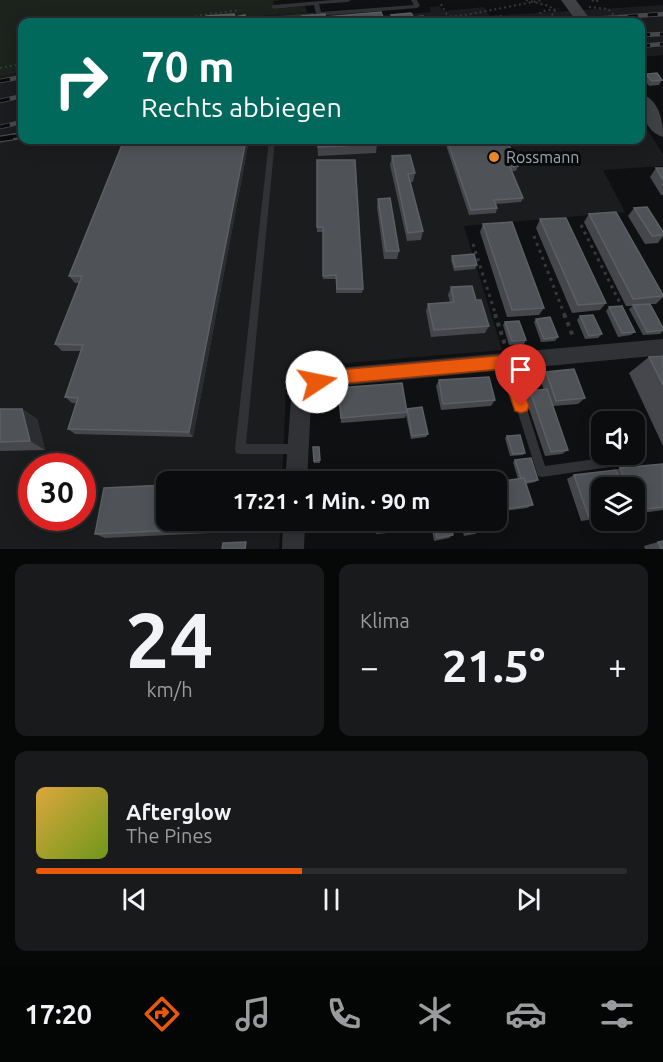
<!DOCTYPE html>
<html lang="de">
<head>
<meta charset="utf-8">
<style>
  :root { --surface:#0b0c0d; --page:#191a1b; --text:#f1f3f6; --muted:#9a9b9d; --line:#2b2c2e; --accent:#ea580c }
  body { margin:0; font-family:Ubuntu,sans-serif; background:var(--page); color:var(--text); height:100vh; display:flex; flex-direction:column; font-size:22px; white-space:nowrap }
  * { box-sizing:border-box; margin:0 }
  p { font-size:20px; color:var(--muted) }
  .icon { flex:none; width:33px; height:33px; fill:none; stroke:currentColor; stroke-width:2; stroke-linecap:round; stroke-linejoin:round }
  .map { position:relative; height:549px; overflow:hidden }
  .panel { display:flex; flex-direction:column; gap:15px; padding:15px; background:#060707; flex:1 }
  .panel>* { flex:none }
  .guide { position:absolute; left:18px; top:18px; width:627px; height:126px; border-radius:12px; box-shadow:0 3px 15px #0003,0 0 0 2px var(--line); background:#00695c; color:#fff; overflow:hidden }
  .controls { position:absolute; left:591px; top:411px; display:grid; gap:12px }
  .controls a { display:grid; place-items:center; width:54px; height:54px; border-radius:12px; background:var(--surface); box-shadow:0 3px 15px #0003,0 0 0 2px var(--line); font-size:30px }
  .speed { position:absolute; left:18px; top:453px; display:flex; gap:12px; font-size:30px; font-weight:700; text-align:center }
  .speed>* { display:grid; place-content:center; width:78px; height:78px; border-radius:50%; background:var(--surface); box-shadow:0 3px 15px #0003,0 0 0 2px var(--line); line-height:1 }
  .speed .limit { border:9px solid #d22; background:#fff; color:#111 }
  .pin { position:absolute; display:grid; place-items:center; width:51px; height:51px; color:#fff; margin:-62px -26px; border-radius:50% 50% 50% 0; rotate:-45deg; box-shadow:0 0 6px #0007 }
  .pin .icon { rotate:45deg }
  .me { position:absolute; width:66px; margin:-33px; rotate:79deg; stroke-linejoin:round; filter:drop-shadow(0 0 4px #0008) }
  .turn { display:flex; align-items:center; gap:21px; height:126px; padding:0 24px; font-size:27px }
  .turn .icon { width:78px; height:78px; stroke-width:2.5 }
  .turn b { display:block; font-size:42px; line-height:51px }
  .big { font-size:45px; font-weight:700; line-height:1.1 }
  .panel .card { flex:1; display:flex; flex-direction:column; justify-content:center; gap:9px; min-width:0; padding:0 21px; border-radius:12px; background:var(--page) }
  .panel .dial { align-items:center; gap:0 }
  .dial b { font-size:78px; line-height:1 }
  .song { display:flex; align-items:center; gap:18px }
  .cover { width:72px; height:72px; border-radius:9px; background:linear-gradient(135deg,hsl(40 70% 55%),hsl(80 70% 35%)) }
  .played { height:6px; border-radius:3px; background:linear-gradient(90deg,var(--accent) 45%,var(--line) 45%) }
  .keys { display:flex; justify-content:space-around; direction:ltr }
  .heat { display:flex; justify-content:space-between; align-items:center; font-size:33px; direction:ltr }
  .panel .tiles { flex:1; display:grid; gap:15px; grid-template-columns:1fr 1fr }
  .card:last-child { grid-column:span 2 }
  .trip { position:absolute; left:156px; top:471px; width:351px; height:60px; border-radius:12px; background:var(--surface); box-shadow:0 3px 15px #0003,0 0 0 2px var(--line); font-weight:700; line-height:60px; text-align:center }
  .tab-bar { display:flex; height:96px; justify-content:space-around; align-items:center; background:#040505; color:var(--muted) }
  .tab-bar .icon { width:42px; height:42px }
  .tab-bar .active { color:var(--accent) }
  .tab-bar b { font-size:27px; color:var(--text) }
  .map>svg:first-child { display:block }
  .built { fill:#1b1c1e; fill-rule:evenodd }
  .green { fill:#1c231c }
  .lines { fill:none; stroke-linecap:round; stroke-linejoin:round }
  .path-far2 { stroke:#37393c; stroke-width:2; stroke-dasharray:2 3; stroke-linecap:butt }
  .path-far1 { stroke:#37393c; stroke-width:3; stroke-dasharray:3 4.5; stroke-linecap:butt }
  .path { stroke:#37393c; stroke-width:4; stroke-dasharray:4 5; stroke-linecap:butt }
  .lane { fill:#313236; fill-rule:evenodd }
  .street { fill:#313236; fill-rule:evenodd }
  .secondary { fill:#3f4145; fill-rule:evenodd }
  .rail-far1-casing { stroke:#484a4e; stroke-width:4.5 }
  .rail-casing { stroke:#484a4e; stroke-width:7 }
  .rail-far1 { stroke:#0a0b0c; stroke-width:3; stroke-dasharray:10; stroke-linecap:butt }
  .rail { stroke:#0a0b0c; stroke-width:4.5; stroke-dasharray:13; stroke-linecap:butt }
  .wall { fill:#45474c }
  .shaded-wall { fill:#2b2d30 }
  .building { fill:#4f5257; stroke:#5c6065; stroke-width:1.5 }
  .route { fill:#ea580c; stroke:#983908; stroke-width:1.5 }
  .poi-dot { fill:#ec8a2c; stroke:#0a0b0c; stroke-width:2 }
  .labels { text-anchor:middle; dominant-baseline:central; stroke-width:6; stroke-linejoin:round; paint-order:stroke }
  .poi-label { font-size:16px; fill:#a1a9b1; stroke:#0a0b0c; text-anchor:start }
</style>
</head>
<body>
<div class="map">
<svg width="663" height="549" viewBox="0 0 663 549">
  <rect width="100%" height="100%" fill="#0f1011"/>
  <g class="built">
    <polygon points="663,5 663,55 641,57 640,22 198,21 307,12 309,18 365,13 367,16 386,15 431,12 429,7 440,6 443,11 484,7 490,16"/>
    <path d="M22,72V140H640L641,120L663,154V166L603,170L625,212L464,226L502,350L287,368L282,481L166,482V520L281,521L279,549H0V77ZM32,466H82V518H32Z"/>
  </g>
  <polygon class="green" points="0,0 283,0 273,1 275,9 305,6 307,12 198,22 22,22 22,72 0,77"/>
  <g class="lines">
    <g class="path-far2">
      <polyline points="526,0 549,6 555,11 549,19"/>
      <polyline points="592,0 595,2 599,0"/>
      <polyline points="441,4 451,22"/>
      <polyline points="589,7 608,9 616,17"/>
      <polyline points="420,19 466,15 543,0"/>
      <polyline points="450,20 503,16 516,22"/>
      <polyline points="176,22 201,15 240,10"/>
      <polyline points="544,22 539,14 543,11 559,9"/>
      <polyline points="0,68 22,64"/>
    </g>
    <g class="path-far1">
      <polyline points="581,225 622,307"/>
      <polyline points="534,236 565,316"/>
      <polyline points="473,244 496,316"/>
    </g>
    <g class="path">
      <polyline points="495,314 505,345"/>
      <polyline points="564,314 574,339"/>
    </g>
    <g class="lane">
      <polygon points="332,0 351,0 348,2 319,4 321,12 414,5 411,0 417,0 420,6 417,8 319,16 316,14 314,5 274,9 271,7 274,5"/>
      <polygon points="313,13 315,14 315,16 242,22 238,21 241,19"/>
      <polygon points="269,140 275,140 246,444 297,444 301,445 302,449 301,453 297,454 240,454 236,453 235,449"/>
      <polygon points="507,358 510,359 512,362 545,466 640,453 644,454 645,458 644,462 542,477 538,476 502,362 504,359"/>
    </g>
    <g class="street">
      <polygon points="663,339 663,355 328,387 316,393 311,402 307,482 285,482 291,400 302,381 326,369"/>
      <polygon points="283,520 305,520 304,549 282,549"/>
    </g>
    <g class="secondary">
      <polygon points="561,0 576,0 592,22 577,22"/>
      <path d="M640,94C659,98 663,121 663,137C645,132 640,110 640,94Z"/>
    </g>
    <defs>
      <g id="rail-far1">
        <polyline points="548,22 663,14"/>
        <polyline points="640,35 663,34"/>
        <polyline points="640,46 663,44"/>
        <polyline points="0,81 22,77"/>
        <polyline points="0,101 22,96"/>
        <polyline points="0,127 22,122"/>
        <polyline points="10,137 22,135"/>
      </g>
      <polyline id="rail" points="0,139 19,136"/>
    </defs>
    <use href="#rail-far1" class="rail-far1-casing"/>
    <use href="#rail" class="rail-casing"/>
    <use href="#rail-far1" class="rail-far1"/>
    <use href="#rail" class="rail"/>
  </g>
  <g class="wall">
    <polygon points="391,15 413,17 426,22 391,22"/>
    <polygon points="646,74 662,80 659,85 649,86 644,79"/>
    <polygon points="124,140 249,140 193,437 75,434 68,429 76,403 72,403 65,397 81,351 62,351 55,344 79,283 75,283 69,276"/>
    <polygon points="317,140 377,144 376,153 318,156"/>
    <polygon points="446,140 507,140 518,166 516,171 511,171 523,198 521,202 496,204 497,208 496,213 469,215 445,142"/>
    <polygon points="392,156 415,173 413,182 410,182 423,231 421,240 407,241 390,165"/>
    <polygon points="317,160 363,289 362,293 336,293 336,279 323,279 323,232 317,232"/>
    <polygon points="656,168 663,168 663,195 661,195 650,177"/>
    <polygon points="378,199 399,251 397,259 384,259 377,207"/>
    <polygon points="634,208 663,232 663,236 658,243 645,244 628,216"/>
    <polygon points="589,214 663,295 663,297 656,304 650,304 663,328 663,331 660,334 643,335 629,309 633,306 626,306 584,222"/>
    <polygon points="540,219 606,303 600,310 572,313 536,228"/>
    <polygon points="483,224 544,308 539,315 507,317 480,232"/>
    <polygon points="452,256 477,265 475,269 454,271 451,260"/>
    <polygon points="451,287 476,300 489,326 485,333 431,337 426,311 428,304 450,302 448,295"/>
    <polygon points="609,307 635,332 631,335 618,337 606,311"/>
    <polygon points="580,316 602,334 598,338 585,339 577,320"/>
    <polygon points="536,319 558,337 555,341 541,342 534,322"/>
    <polygon points="505,322 526,340 524,344 509,345 503,325"/>
    <polygon points="663,356 663,446 629,373 649,357"/>
    <polygon points="546,372 585,398 578,404 553,406 568,450 562,454 545,456 525,397 530,391 544,390 540,378"/>
    <polygon points="439,380 495,400 491,406 441,410 436,386"/>
    <polygon points="338,388 407,409 428,434 426,437 411,439 406,415 405,418 341,423"/>
    <polygon points="0,409 22,409 37,419 45,450 0,451"/>
    <polygon points="507,436 525,453 523,455 510,456 505,438"/>
    <polygon points="313,447 319,447 320,463 314,463"/>
    <polygon points="515,460 538,480 535,482 526,484 533,505 527,508 498,512 496,505 496,482 518,479 513,462"/>
    <polygon points="663,464 663,510 634,514 634,488 602,488 602,518 581,521 567,479 574,475 616,470 620,468"/>
    <polygon points="254,520 253,531 105,538 95,534"/>
    <polygon points="372,520 402,520 403,529 401,532 376,534 375,524 372,524"/>
    <polygon points="430,520 477,520 480,531 475,534 464,536 461,525 452,527 453,535 449,538 434,541"/>
    <polygon points="658,542 663,549 645,549 644,546"/>
  </g>
  <g class="shaded-wall">
    <polygon points="246,140 249,140 193,437 189,432"/>
    <polygon points="22,409 37,419 45,450 30,441"/>
    <polygon points="251,520 254,520 253,531 251,528"/>
  </g>
  <g class="building">
    <polygon points="381,12 385,22 304,22 302,16 325,14 325,17"/>
    <polygon points="411,13 415,20 394,22 391,15"/>
    <polygon points="234,14 235,17 245,15 246,20 249,22 206,22 206,16"/>
    <polygon points="423,16 426,22 414,22 415,20 413,17"/>
    <polygon points="265,18 265,22 258,22 257,19"/>
    <polygon points="657,73 662,80 652,81 646,74"/>
    <polygon points="124,140 246,140 189,432 68,429 78,398 65,397 83,345 55,344 82,276 69,276"/>
    <polygon points="317,140 376,140 377,144 318,147"/>
    <polygon points="447,140 507,140 518,166 510,167 523,198 494,200 497,208 471,210"/>
    <polygon points="410,155 415,173 408,174 423,231 408,233 392,156"/>
    <polygon points="317,160 355,160 363,289 337,289 336,275 323,276 323,227 317,227"/>
    <polygon points="656,168 663,168 663,180"/>
    <polygon points="390,198 399,251 386,251 378,199"/>
    <polygon points="647,207 663,232 663,235 652,236 634,208"/>
    <polygon points="616,212 663,295 663,296 633,299 589,214"/>
    <polygon points="566,218 606,303 578,305 540,219"/>
    <polygon points="512,222 544,308 512,310 483,224"/>
    <polygon points="474,254 477,265 455,267 452,256"/>
    <polygon points="472,286 476,300 481,300 489,326 434,330 428,304 454,302 451,287"/>
    <polygon points="650,304 663,328 663,330 647,332 633,305"/>
    <polygon points="622,306 635,332 622,333 609,307"/>
    <polygon points="593,315 602,334 589,336 580,316"/>
    <polygon points="550,317 558,337 544,339 536,319"/>
    <polygon points="519,321 526,340 512,341 505,322"/>
    <polygon points="663,356 663,385 649,357"/>
    <polygon points="574,369 585,398 556,401 546,372"/>
    <polygon points="489,377 495,400 443,404 439,380"/>
    <polygon points="402,383 407,412 341,418 338,388"/>
    <polygon points="547,389 568,450 551,452 530,391"/>
    <polygon points="422,407 428,434 412,436 407,409"/>
    <polygon points="0,409 22,409 30,441 0,442"/>
    <polygon points="520,435 525,453 513,454 507,436"/>
    <polygon points="313,447 319,447 320,460 314,461"/>
    <polygon points="531,458 538,480 526,482 524,478 521,478 515,460"/>
    <polygon points="663,464 663,507 636,510 634,506 634,488 627,488 620,468"/>
    <polygon points="616,470 623,488 602,488 602,516 589,518 574,475"/>
    <polygon points="524,478 533,505 504,509 496,482"/>
    <polygon points="166,485 166,520 218,520 218,528 95,534 104,488"/>
    <polygon points="220,520 251,520 251,528 219,529"/>
    <polygon points="373,520 402,520 403,529 377,531 376,521"/>
    <polygon points="433,520 477,520 480,531 468,533 465,522 451,525 453,535 437,538"/>
    <polygon points="663,541 663,549 661,549 658,542"/>
    <polygon points="246,542 245,549 222,549 223,543"/>
  </g>
  <polygon class="route" points="507,355 512,357 514,362 529,406 527,411 521,413 515,411 501,369 327,385 317,389 311,387 309,382 311,376 326,371"/>
  <circle class="poi-dot" cx="494" cy="157" r="6"/>
  <g class="labels">
    <g class="poi-label">
      <text x="506" y="157">Rossmann</text>
    </g>
  </g>
</svg>
<div class="controls">
<a><svg class="icon" aria-label="sound" viewBox="0 0 24 24"><path d="M4 9h4l5-4v14l-5-4H4zM17 9q2 3 0 6"/></svg></a>
<a><svg class="icon" aria-label="layers" viewBox="0 0 24 24"><path d="M12 4l9 5-9 5-9-5zM3 14l9 5 9-5"/></svg></a>
</div>
<div class="speed"><div class="limit">30</div></div>
<div class="pin" style="left:521px;top:406px;background:#d93025"><svg class="icon" aria-label="arrive" viewBox="0 0 24 24"><path d="M6 21V4h12l-3 4 3 4H6"/></svg></div>
<svg class="me" style="left:317px;top:382px" viewBox="-20 -20 40 40"><circle r="19" fill="#fff"/><path d="M0-13L10 11 0 6-10 11z" fill="#ea580c"/></svg>
<div class="trip">17:21 · 1 Min. · 90 m</div>
<div class="guide">
<div class="turn"><svg class="icon" aria-label="right" viewBox="0 0 24 24"><path d="M7 20v-9h11M14 6l5 5-5 5"/></svg><div><b>70 m</b>Rechts abbiegen</div></div>
</div>
</div>
<section class="panel">
<div class="tiles">
<div class="card dial"><b>24</b><p>km/h</p></div>
<div class="card"><p>Klima</p>
<div class="heat"><a>−</a><b class="big">21.5°</b><a>+</a></div>
</div>
<div class="card">
<div class="song"><i class="cover"></i><div><b>Afterglow</b><p>The Pines</p></div></div>
<div class="played"></div>
<div class="keys"><svg class="icon" aria-label="previous" viewBox="0 0 24 24"><path d="M18 5L8 12l10 7zM5 5v14"/></svg><svg class="icon" aria-label="pause" viewBox="0 0 24 24"><path d="M8 5v14M16 5v14"/></svg><svg class="icon" aria-label="next" viewBox="0 0 24 24"><path d="M6 5l10 7-10 7zM19 5v14"/></svg></div>
</div>
</div>
</section>
<nav class="tab-bar">
<b>17:20</b>
<svg class="icon active" aria-label="directions" viewBox="0 0 24 24"><path d="M12 3l9 9-9 9-9-9zM9 14v-3h6M13 9l2 2-2 2"/></svg>
<svg class="icon" aria-label="music" viewBox="0 0 24 24"><path d="M9 18V5l10-2v13"/><circle cx="6" cy="18" r="3"/><circle cx="16" cy="16" r="3"/></svg>
<svg class="icon" aria-label="phone" viewBox="0 0 24 24"><path d="M5 4h4l2 5-3 2q2 4 5 5l2-3 5 2v4C11 20 4 13 5 4z"/></svg>
<svg class="icon" aria-label="climate" viewBox="0 0 24 24"><path d="M12 3v18M4 7l16 10M4 17L20 7"/></svg>
<svg class="icon" aria-label="car" viewBox="0 0 24 24"><path d="M5 17H2v-5l4-1 3-4h7l3 4 3 1v5h-3M9 17h6M6 11h13"/><circle cx="7" cy="17" r="2"/><circle cx="17" cy="17" r="2"/></svg>
<svg class="icon" aria-label="filters" viewBox="0 0 24 24"><path d="M4 7h16M4 17h16"/><circle cx="9" cy="7" r="2"/><circle cx="15" cy="17" r="2"/></svg>
</nav>
</body>
</html>
